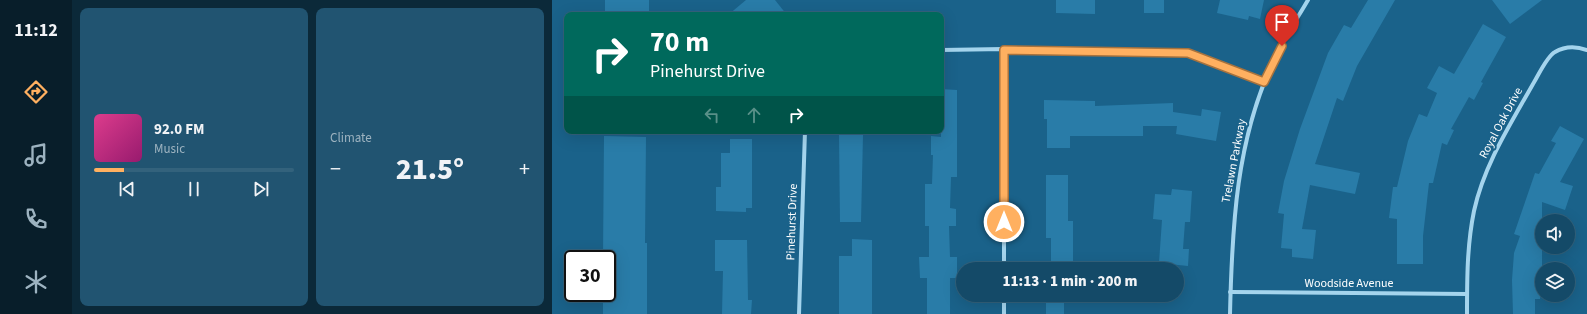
<!DOCTYPE html>
<html lang="en">
<head>
<meta charset="utf-8">
<style>
  :root { --surface:#144a68; --page:#215471; --text:#f1f3f6; --muted:#9db3c0; --line:#33627c; --accent:#ffb060 }
  body { margin:0; font-family:"Source Sans 3",sans-serif; background:var(--page); color:var(--text); height:100vh; display:flex; flex-direction:column; font-size:15px; white-space:nowrap }
  * { box-sizing:border-box; margin:0 }
  p { font-size:13px; color:var(--muted) }
  .icon { flex:none; width:22px; height:22px; fill:none; stroke:currentColor; stroke-width:2; stroke-linecap:round; stroke-linejoin:round }
  .map { position:relative; flex:1; overflow:hidden }
  .sheet { display:flex; flex-direction:column; gap:8px; padding:8px; background:#0b2939; width:480px }
  .sheet>* { flex:none }
  .guide { position:absolute; left:12px; top:12px; width:380px; height:122px; border-radius:8px; box-shadow:0 4px 16px #0002,0 0 0 1px var(--line); background:#00695c; color:#fff; overflow:hidden }
  .tools { position:absolute; left:983px; top:214px; display:grid; gap:8px }
  .tools a { display:grid; place-items:center; width:40px; height:40px; border-radius:50%; background:var(--surface); box-shadow:0 4px 16px #0002,0 0 0 1px var(--line); font-size:20px }
  .speed { position:absolute; left:12px; top:250px; display:flex; gap:8px; font-size:20px; font-weight:700; text-align:center }
  .speed>* { display:grid; place-content:center; width:52px; height:52px; border-radius:50%; background:var(--surface); box-shadow:0 4px 16px #0002,0 0 0 1px var(--line); line-height:1 }
  .speed .limit { border:2px solid #111; border-radius:6px; background:#fff; color:#111 }
  .pin { position:absolute; display:grid; place-items:center; width:34px; height:34px; color:#fff; margin:-41px -17px; border-radius:50% 50% 50% 0; rotate:-45deg; box-shadow:0 0 4px #0007 }
  .pin .icon { rotate:45deg }
  .me { position:absolute; width:44px; margin:-22px; rotate:0deg; stroke-linejoin:round; filter:drop-shadow(0 0 3px #0008) }
  .turn { display:flex; align-items:center; gap:14px; height:84px; padding:0 20px; font-size:18px }
  .turn .icon { width:52px; height:52px; stroke-width:2.5 }
  .turn b { display:block; font-size:28px; line-height:34px }
  .lanes { display:flex; align-items:center; height:38px; padding:0 20px; background:#0003; justify-content:center; gap:20px; direction:ltr }
  .lanes .off { opacity:.35 }
  .big { font-size:30px; font-weight:800; line-height:1.1 }
  .sheet .card { flex:1; display:flex; flex-direction:column; justify-content:center; gap:6px; min-width:0; padding:0 14px; border-radius:8px; background:var(--page) }
  .song { display:flex; align-items:center; gap:12px }
  .cover { width:48px; height:48px; border-radius:6px; background:linear-gradient(135deg,hsl(330 70% 55%),hsl(320 70% 35%)) }
  .played { height:4px; border-radius:2px; background:linear-gradient(90deg,var(--accent) 15%,var(--line) 15%) }
  .keys { display:flex; justify-content:space-around; direction:ltr }
  .heat { display:flex; justify-content:space-between; align-items:center; font-size:22px; direction:ltr }
  .sheet .tiles { flex:1; display:grid; gap:8px; grid-template-columns:repeat(2,1fr) }
  .trip { position:absolute; left:404px; top:262px; width:228px; height:40px; border-radius:20px; background:var(--surface); box-shadow:0 4px 16px #0002,0 0 0 1px var(--line); font-weight:800; line-height:40px; text-align:center }
  main { display:flex; flex:1; min-height:0 }
  .tab-bar { display:flex; flex-direction:column; width:72px; justify-content:space-around; align-items:center; background:#081e2a; color:var(--muted) }
  .tab-bar .icon { width:28px; height:28px }
  .tab-bar .on { color:var(--accent) }
  .tab-bar b { font-size:18px; color:var(--text) }
  .map>svg:first-child { display:block }
  .building { fill:#297ca8 }
  .lines { fill:none; stroke-linecap:round; stroke-linejoin:round }
  .street { stroke:#a4d4ed; stroke-width:4 }
  .route-casing { stroke:#a6723e; stroke-width:10 }
  .route { stroke:#ffb060; stroke-width:7 }
  .labels { text-anchor:middle; dominant-baseline:central; stroke-width:4; stroke-linejoin:round; paint-order:stroke }
  .street-label { font-size:12px; fill:#fff; stroke:#1a628a }
</style>
</head>
<body>
<main>
<nav class="tab-bar">
<b>11:12</b>
<svg class="icon on" aria-label="directions" viewBox="0 0 24 24"><path d="M12 3l9 9-9 9-9-9zM9 14v-3h6M13 9l2 2-2 2"/></svg>
<svg class="icon" aria-label="music" viewBox="0 0 24 24"><path d="M9 18V5l10-2v13"/><circle cx="6" cy="18" r="3"/><circle cx="16" cy="16" r="3"/></svg>
<svg class="icon" aria-label="phone" viewBox="0 0 24 24"><path d="M5 4h4l2 5-3 2q2 4 5 5l2-3 5 2v4C11 20 4 13 5 4z"/></svg>
<svg class="icon" aria-label="climate" viewBox="0 0 24 24"><path d="M12 3v18M4 7l16 10M4 17L20 7"/></svg>
</nav>
<section class="sheet">
<div class="tiles">
<div class="card">
<div class="song"><i class="cover"></i><div><b>92.0 FM</b><p>Music</p></div></div>
<div class="played"></div>
<div class="keys"><svg class="icon" aria-label="previous" viewBox="0 0 24 24"><path d="M18 5L8 12l10 7zM5 5v14"/></svg><svg class="icon" aria-label="pause" viewBox="0 0 24 24"><path d="M8 5v14M16 5v14"/></svg><svg class="icon" aria-label="next" viewBox="0 0 24 24"><path d="M6 5l10 7-10 7zM19 5v14"/></svg></div>
</div>
<div class="card"><p>Climate</p>
<div class="heat"><a>−</a><b class="big">21.5°</b><a>+</a></div>
</div>
</div>
</section>
<div class="map">
<svg width="1035" height="314" viewBox="0 0 1035 314">
  <rect width="100%" height="100%" fill="#1a628a"/>
  <g class="building">
    <rect x="53" y="0" width="44" height="15"/>
    <polygon points="194,0 223,0 235,15 176,15"/>
    <polygon points="504,0 543,0 543,14 504,13"/>
    <rect x="592" y="0" width="20" height="13"/>
    <polygon points="668,0 712,0 708,19 697,16 696,20 665,13"/>
    <polygon points="816,0 843,0 805,66 791,101 785,98 763,164 808,173 803,194 758,185 750,229 764,230 761,259 740,257 740,249 729,248 732,214 726,213 732,181 748,129 776,53 792,25 799,28"/>
    <polygon points="940,0 990,0 958,24"/>
    <polygon points="931,24 954,37 929,82 931,83 922,100 917,97 899,129 902,130 895,145 890,143 881,183 877,183 871,236 871,264 845,264 845,219 837,218 841,187 845,187 856,141 867,114 875,117 885,93 875,88 887,66 902,74"/>
    <polygon points="389,89 405,90 405,177 399,177 398,208 404,209 404,226 397,226 398,257 405,257 405,278 398,278 398,314 375,314 375,278 368,278 367,257 377,257 377,226 373,226 373,184 380,184 381,155 379,155 379,136 389,137"/>
    <polygon points="492,100 543,101 543,106 621,103 621,112 649,116 650,109 669,112 664,141 624,134 625,126 591,126 591,136 518,136 518,148 495,148 495,119 492,119"/>
    <polygon points="1008,126 1032,139 1008,182 1021,186 1013,210 990,202 990,291 989,291 988,299 983,299 983,314 961,314 960,280 962,253 968,236 962,234 983,173 987,174 1004,143 999,141"/>
    <polygon points="287,134 311,135 309,222 288,222"/>
    <polygon points="52,136 94,137 93,243 95,243 95,314 51,314 51,294 55,294 55,259 51,259"/>
    <polygon points="178,139 200,139 200,208 194,208 194,212 164,211 164,187 169,187 169,153 178,153"/>
    <polygon points="494,175 516,175 516,221 521,221 521,269 499,269 499,238 494,238"/>
    <polygon points="620,189 640,191 638,222 633,222 631,249 637,249 636,266 607,263 610,220 601,219 603,194 619,195"/>
    <polygon points="300,239 320,240 320,314 287,314 287,256 300,256"/>
    <polygon points="163,240 195,240 196,300 200,300 199,314 170,314 171,271 163,271"/>
    <rect x="494" y="295" width="18" height="19"/>
  </g>
  <g class="lines">
    <g class="street">
      <polyline points="389,50 452,49 636,53 712,83"/>
      <polyline points="452,269 452,49"/>
      <polyline points="678,292 915,294"/>
      <polyline points="247,314 253,131"/>
      <polyline points="452,314 452,295"/>
      <path d="M678,314C680,227 684,138 723,58C732,38 745,19 756,0"/>
      <path d="M915,314C915,280 915,245 922,211C932,165 958,125 981,84C986,76 995,56 1003,52C1013,46 1024,46 1035,50"/>
    </g>
  </g>
  <g class="lines">
    <defs>
      <polyline id="route" points="452,222 452,50 636,53 712,82 730,46"/>
    </defs>
    <use href="#route" class="route-casing"/>
    <use href="#route" class="route"/>
  </g>
  <g class="labels">
    <g class="street-label">
      <text transform="translate(949 123) rotate(-62)">Royal Oak Drive</text>
      <text transform="translate(682 161) rotate(-79)">Trelawn Parkway</text>
      <text transform="translate(240 222) rotate(-88)">Pinehurst Drive</text>
      <text x="797" y="283">Woodside Avenue</text>
    </g>
  </g>
</svg>
<div class="tools">
<a><svg class="icon" aria-label="sound" viewBox="0 0 24 24"><path d="M4 9h4l5-4v14l-5-4H4zM17 9q2 3 0 6"/></svg></a>
<a><svg class="icon" aria-label="layers" viewBox="0 0 24 24"><path d="M12 4l9 5-9 5-9-5zM3 14l9 5 9-5"/></svg></a>
</div>
<div class="speed"><div class="limit">30</div></div>
<div class="pin" style="left:730px;top:46px;background:#d93025"><svg class="icon" aria-label="arrive" viewBox="0 0 24 24"><path d="M6 21V4h12l-3 4 3 4H6"/></svg></div>
<svg class="me" style="left:452px;top:222px" viewBox="-20 -20 40 40"><circle r="17" fill="#ffb060" stroke="#fff" stroke-width="3"/><path d="M0-11L8 9 0 5-8 9z" fill="#fff"/></svg>
<div class="trip">11:13 · 1 min · 200 m</div>
<div class="guide">
<div class="turn"><svg class="icon" aria-label="right" viewBox="0 0 24 24"><path d="M7 20v-9h11M14 6l5 5-5 5"/></svg><div><b>70 m</b>Pinehurst Drive</div></div>
<div class="lanes"><svg class="icon off" aria-label="left" viewBox="0 0 24 24"><path d="M17 20v-9H6M10 6l-5 5 5 5"/></svg><svg class="icon off" aria-label="ahead" viewBox="0 0 24 24"><path d="M12 20V5M6 11l6-6 6 6"/></svg><svg class="icon" aria-label="right" viewBox="0 0 24 24"><path d="M7 20v-9h11M14 6l5 5-5 5"/></svg></div>
</div>
</div>
</main>
</body>
</html>
